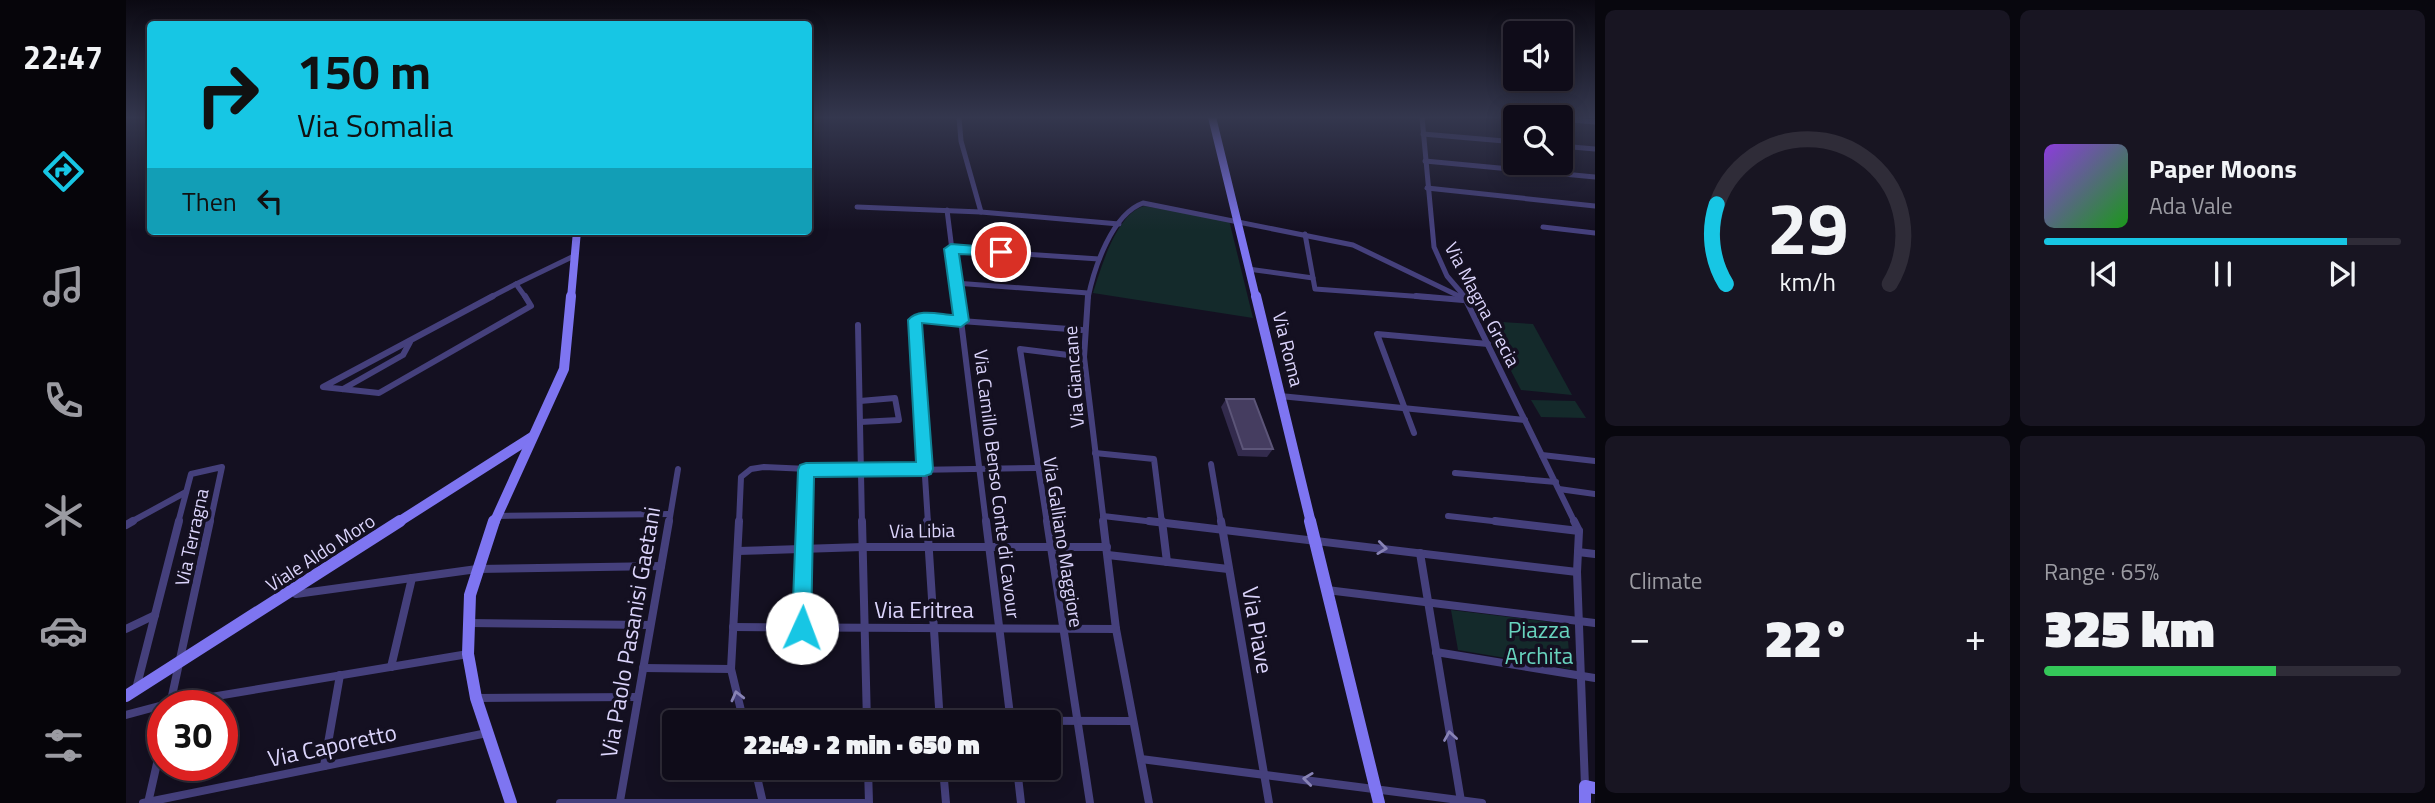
<!DOCTYPE html>
<html lang="en">
<head>
<meta charset="utf-8">
<style>
  :root { --surface:#0f0c19; --page:#181522; --text:#f1f3f6; --muted:#9b9ba2; --line:#2f2c38; --accent:#17c6e4 }
  body { margin:0; font-family:"Titillium Web",sans-serif; background:var(--page); color:var(--text); height:100vh; display:flex; flex-direction:column; font-size:26px; white-space:nowrap }
  * { box-sizing:border-box; margin:0 }
  p { font-size:23px; color:var(--muted) }
  .icon { flex:none; width:38px; height:38px; fill:none; stroke:currentColor; stroke-width:2; stroke-linecap:round; stroke-linejoin:round }
  .map { position:relative; flex:1; overflow:hidden }
  .drawer { display:flex; flex-direction:column; gap:10px; padding:10px; background:#08070e; width:840px }
  .drawer>* { flex:none }
  .top-card { position:absolute; left:21px; top:21px; width:665px; height:214px; border-radius:7px; box-shadow:0 4px 18px #0003,0 0 0 2px var(--line); background:#17c6e4; color:#111; overflow:hidden }
  .buttons { position:absolute; left:1377px; top:21px; display:grid; gap:14px }
  .buttons a { display:grid; place-items:center; width:70px; height:70px; border-radius:7px; background:var(--surface); box-shadow:0 4px 18px #0003,0 0 0 2px var(--line); font-size:35px }
  .speed { position:absolute; left:21px; top:690px; display:flex; gap:14px; font-size:35px; font-weight:700; text-align:center }
  .speed>* { display:grid; place-content:center; width:91px; height:91px; border-radius:50%; background:var(--surface); box-shadow:0 4px 18px #0003,0 0 0 2px var(--line); line-height:1 }
  .speed .limit { border:10px solid #d22; background:#fff; color:#111 }
  .pin { position:absolute; display:grid; place-items:center; width:60px; height:60px; color:#fff; margin:-30px; border:4px solid #fff; border-radius:50%; box-shadow:0 2px 7px #0007 }
  .me { position:absolute; width:77px; margin:-38px; rotate:2deg; stroke-linejoin:round; filter:drop-shadow(0 0 5px #0008) }
  .turn { display:flex; align-items:center; gap:24px; height:147px; padding:0 35px; font-size:32px }
  .turn .icon { width:91px; height:91px; stroke-width:2.5 }
  .turn b { display:block; font-size:49px; line-height:60px }
  .then { display:flex; align-items:center; height:66px; padding:0 35px; background:#0003; gap:14px; font-size:26px }
  .big { font-size:52px; font-weight:800; line-height:1.1 }
  .drawer .widget { flex:1; display:flex; flex-direction:column; justify-content:center; gap:10px; min-width:0; padding:0 24px; border-radius:10px; background:var(--page) }
  .drawer .dial { align-items:center; gap:0 }
  .dial svg { height:182px; overflow:visible; fill:none; stroke:var(--line); stroke-width:7; stroke-linecap:round; text-anchor:middle }
  .dial text { fill:var(--text); stroke:none }
  .song { display:flex; align-items:center; gap:21px }
  .cover { width:84px; height:84px; border-radius:10px; background:linear-gradient(135deg,hsl(270 70% 55%),hsl(120 70% 35%)) }
  .played { height:7px; border-radius:4px; background:linear-gradient(90deg,var(--accent) 85%,var(--line) 85%) }
  .keys { display:flex; justify-content:space-around; direction:ltr }
  .heat { display:flex; justify-content:space-between; align-items:center; font-size:38px; direction:ltr }
  .charge { height:10px; border-radius:5px; background:linear-gradient(90deg,#34c759 65%,var(--line) 0) }
  .drawer .tiles { flex:1; display:grid; gap:10px; grid-template-columns:repeat(2,1fr) }
  .trip { position:absolute; left:536px; top:710px; width:399px; height:70px; border-radius:7px; background:var(--surface); box-shadow:0 4px 18px #0003,0 0 0 2px var(--line); font-weight:800; line-height:70px; text-align:center }
  main { display:flex; flex:1; min-height:0 }
  .tabs { display:flex; flex-direction:column; width:126px; justify-content:space-around; align-items:center; background:#06050a; color:var(--muted) }
  .tabs .icon { width:49px; height:49px }
  .tabs .active { color:var(--accent) }
  .tabs b { font-size:32px; color:var(--text) }
  .map>svg:first-child { display:block }
  .green { fill:#142a2b }
  .lines { fill:none; stroke-linecap:round; stroke-linejoin:round }
  .street-far2 { stroke:#45407c; stroke-width:5 }
  .street-far1 { stroke:#45407c; stroke-width:6 }
  .street { stroke:#45407c; stroke-width:8 }
  .secondary-far2 { stroke:#7e75f1; stroke-width:8 }
  .secondary-far1 { stroke:#7e75f1; stroke-width:10 }
  .secondary { stroke:#7e75f1; stroke-width:12 }
  .wall { fill:#332b4d }
  .building { fill:#453d60; stroke:#5c5578; stroke-width:2 }
  .oneway { stroke:#8883b5 }
  .route { fill:#17c6e4; stroke:#0f8194; stroke-width:2 }
  .labels { text-anchor:middle; dominant-baseline:central; stroke-width:7; stroke-linejoin:round; paint-order:stroke }
  .street-label { font-size:19px; fill:#dbd4fb; stroke:#141021 }
  .near-street-label { font-size:23px; fill:#dbd4fb; stroke:#141021 }
  .near-park-label { font-size:23px; fill:#68d3be; stroke:#141021 }
</style>
</head>
<body>
<main>
<nav class="tabs">
<b>22:47</b>
<svg class="icon active" aria-label="directions" viewBox="0 0 24 24"><path d="M12 3l9 9-9 9-9-9zM9 14v-3h6M13 9l2 2-2 2"/></svg>
<svg class="icon" aria-label="music" viewBox="0 0 24 24"><path d="M9 18V5l10-2v13"/><circle cx="6" cy="18" r="3"/><circle cx="16" cy="16" r="3"/></svg>
<svg class="icon" aria-label="phone" viewBox="0 0 24 24"><path d="M5 4h4l2 5-3 2q2 4 5 5l2-3 5 2v4C11 20 4 13 5 4z"/></svg>
<svg class="icon" aria-label="climate" viewBox="0 0 24 24"><path d="M12 3v18M4 7l16 10M4 17L20 7"/></svg>
<svg class="icon" aria-label="car" viewBox="0 0 24 24"><path d="M5 17H2v-5l4-1 3-4h7l3 4 3 1v5h-3M9 17h6M6 11h13"/><circle cx="7" cy="17" r="2"/><circle cx="17" cy="17" r="2"/></svg>
<svg class="icon" aria-label="filters" viewBox="0 0 24 24"><path d="M4 7h16M4 17h16"/><circle cx="9" cy="7" r="2"/><circle cx="15" cy="17" r="2"/></svg>
</nav>
<div class="map">
<svg width="1469" height="803" viewBox="0 0 1469 803">
  <rect width="100%" height="100%" fill="#141021"/>
  <g class="green">
    <path d="M1018,206L1103,220L1127,318L967,293C975,268 990,214 1018,206Z"/>
    <polygon points="1359,321 1407,324 1446,395 1395,390"/>
    <polygon points="1405,400 1449,401 1460,418 1415,417"/>
    <polygon points="1325,610 1441,624 1444,669 1332,650"/>
  </g>
  <g class="lines">
    <g class="street-far2">
      <polyline points="833,117 835,141 855,212"/>
      <polyline points="1296,117 1308,247 1321,276 1340,298"/>
      <polyline points="1435,119 1469,122"/>
      <polyline points="1297,134 1390,142"/>
      <polyline points="1435,146 1469,149"/>
      <polyline points="1299,161 1469,177"/>
      <polyline points="1301,188 1469,206"/>
      <polyline points="731,207 855,212 993,224"/>
      <polyline points="821,210 832,298"/>
      <polyline points="1417,227 1469,233"/>
      <polyline points="1179,234 1189,289 1313,298"/>
      <polyline points="825,249 973,259"/>
      <polyline points="1122,269 1187,278"/>
      <polyline points="829,283 962,293"/>
      <polyline points="390,284 400,298"/>
      <polyline points="390,284 448,256"/>
      <polyline points="363,298 390,284"/>
      <path d="M962,298C968,268 986,214 1017,203L1227,245L1337,298"/>
    </g>
    <g class="street-far1">
      <polyline points="367,296 197,387 253,393 405,306 399,296"/>
      <polyline points="832,296 860,523"/>
      <polyline points="962,296 958,357 978,523"/>
      <polyline points="1290,296 1337,300"/>
      <polyline points="1334,296 1341,300"/>
      <polyline points="1338,296 1449,523"/>
      <polyline points="732,325 736,523"/>
      <polyline points="217,389 277,355 284,342"/>
      <polyline points="1154,396 1399,420"/>
      <polyline points="734,401 769,398 773,420 734,422"/>
      <polyline points="1288,433 1251,334 1362,344"/>
      <polyline points="969,453 1028,459 1036,523"/>
      <polyline points="1416,455 1469,461"/>
      <polyline points="1085,464 1095,523"/>
      <polyline points="1329,473 1430,482"/>
      <polyline points="1433,489 1469,494"/>
      <polyline points="371,516 544,514"/>
      <polyline points="977,516 1037,523"/>
      <polyline points="1322,516 1384,523"/>
      <polyline points="3,523 60,492"/>
      <polyline points="52,523 65,474 96,467 84,523"/>
      <polyline points="543,523 552,469"/>
      <polyline points="613,523 615,477 625,469 638,467 726,471 910,468"/>
      <polyline points="679,523 680,470"/>
      <polyline points="802,523 789,321 795,318 956,330"/>
      <polyline points="921,523 894,349 958,357"/>
    </g>
    <g class="street">
      <polyline points="613,521 605,669 618,723"/>
      <polyline points="736,521 741,723"/>
      <polyline points="801,521 814,723"/>
      <polyline points="860,521 885,723"/>
      <polyline points="921,521 964,803"/>
      <polyline points="977,521 990,629 1023,803"/>
      <polyline points="1023,521 1451,572"/>
      <polyline points="1036,521 1041,562"/>
      <polyline points="1095,521 1143,803"/>
      <polyline points="1369,521 1453,531"/>
      <polyline points="1448,521 1453,531 1451,572 1459,786"/>
      <polyline points="0,525 7,521"/>
      <polyline points="612,551 737,547 981,547"/>
      <polyline points="1452,552 1469,554"/>
      <polyline points="1294,553 1335,801"/>
      <polyline points="982,555 1102,569"/>
      <polyline points="1201,590 1469,623"/>
      <polyline points="170,594 351,569 535,566"/>
      <polyline points="343,623 524,625"/>
      <polyline points="607,627 990,629"/>
      <polyline points="676,628 679,521"/>
      <polyline points="0,629 29,615"/>
      <polyline points="1310,652 1469,678"/>
      <polyline points="265,667 286,578"/>
      <polyline points="517,668 605,669"/>
      <polyline points="10,689 53,521"/>
      <polyline points="350,698 512,697"/>
      <polyline points="37,705 342,654"/>
      <polyline points="44,705 84,521"/>
      <polyline points="0,715 37,705"/>
      <polyline points="617,720 1007,721"/>
      <polyline points="1015,759 1356,803"/>
      <polyline points="198,766 214,675"/>
      <polyline points="629,768 637,803"/>
      <polyline points="742,768 743,803"/>
      <polyline points="817,768 820,803"/>
      <polyline points="891,768 895,803"/>
      <polyline points="494,801 543,521"/>
      <polyline points="17,803 361,733"/>
      <polyline points="22,803 37,737"/>
      <polyline points="434,803 738,803"/>
    </g>
    <g class="secondary-far2">
      <polyline points="1086,117 1130,298"/>
      <polyline points="445,298 451,231"/>
    </g>
    <g class="secondary-far1">
      <polyline points="1130,296 1185,523"/>
      <polyline points="271,523 406,437"/>
      <polyline points="368,523 438,369 445,296"/>
    </g>
    <g class="secondary">
      <polyline points="368,521 344,595 342,654 350,698 385,803"/>
      <polyline points="1184,521 1253,803"/>
      <polyline points="0,696 274,521"/>
      <polyline points="1459,803 1459,786 1469,788"/>
    </g>
  </g>
  <polygon class="wall" points="1100,399 1147,449 1141,457 1112,456 1095,407"/>
  <polygon class="building" points="1100,399 1128,399 1147,449 1117,449"/>
  <defs><path id="oneway-chevron" d="M-2-3.5L2.5 0L-2 3.5" fill="none" stroke-width="1.6" stroke-linecap="round" stroke-linejoin="round" transform="scale(1.75)"/></defs>
  <g class="oneway">
    <use href="#oneway-chevron" transform="translate(1256 548) rotate(7)"/>
    <use href="#oneway-chevron" transform="translate(611 696) rotate(-104)"/>
    <use href="#oneway-chevron" transform="translate(1324 736) rotate(-99)"/>
    <use href="#oneway-chevron" transform="translate(1182 779) rotate(-173)"/>
  </g>
  <linearGradient id="sky" x2="0" y2="1"><stop stop-color="#0b0912"/><stop offset="0.51" stop-color="#34374e"/><stop offset="1" stop-color="#34374e" stop-opacity="0"/></linearGradient>
  <rect width="1469" height="230" fill="url(#sky)"/>
  <path class="route" d="M825,244L875,248L881,252L875,256L833,254L843,321L835,327L796,323L807,469L805,474L799,476L688,477L685,628L682,634L676,637L669,634L666,628L672,470L674,465L680,463L790,462L782,320C792,308 812,314 827,315L818,249Z"/>
  <g class="labels">
    <g class="street-label">
      <text transform="translate(1357 304) rotate(62)">Via Magna Grecia</text>
      <text transform="translate(1163 349) rotate(76)">Via Roma</text>
      <text transform="translate(947 377) rotate(-94)">Via Giancane</text>
      <text transform="translate(872 484) rotate(83)">Via Camillo Benso Conte di Cavour</text>
      <text transform="translate(796 530) rotate(-1)">Via Libia</text>
      <text transform="translate(65 537) rotate(-78)">Via Terragna</text>
      <text transform="translate(938 542) rotate(81)">Via Galliano Maggiore</text>
      <text transform="translate(194 552) rotate(-33)">Viale Aldo Moro</text>
    </g>
    <g class="near-street-label">
      <text x="798" y="609">Via Eritrea</text>
      <text transform="translate(1132 630) rotate(80)">Via Piave</text>
      <text transform="translate(504 632) rotate(-80)">Via Paolo Pasanisi Gaetani</text>
      <text transform="translate(206 745) rotate(-12)">Via Caporetto</text>
    </g>
    <g class="near-park-label">
      <text x="1413" y="629">Piazza<tspan x="1413" dy="26">Archita</tspan></text>
    </g>
  </g>
</svg>
<div class="buttons">
<a><svg class="icon" aria-label="sound" viewBox="0 0 24 24"><path d="M4 9h4l5-4v14l-5-4H4zM17 9q2 3 0 6"/></svg></a>
<a><svg class="icon" aria-label="search" viewBox="0 0 24 24"><circle cx="10" cy="10" r="6"/><path d="M15 15l6 6"/></svg></a>
</div>
<div class="speed"><div class="limit">30</div></div>
<div class="pin" style="left:875px;top:252px;background:#d93025"><svg class="icon" aria-label="arrive" viewBox="0 0 24 24"><path d="M6 21V4h12l-3 4 3 4H6"/></svg></div>
<svg class="me" style="left:676px;top:628px" viewBox="-20 -20 40 40"><circle r="19" fill="#fff"/><path d="M0-13L10 11 0 6-10 11z" fill="#17c6e4"/></svg>
<div class="trip">22:49 · 2 min · 650 m</div>
<div class="top-card">
<div class="turn"><svg class="icon" aria-label="right" viewBox="0 0 24 24"><path d="M7 20v-9h11M14 6l5 5-5 5"/></svg><div><b>150 m</b>Via Somalia</div></div>
<div class="then">Then<svg class="icon" aria-label="left" viewBox="0 0 24 24"><path d="M17 20v-9H6M10 6l-5 5 5 5"/></svg></div>
</div>
</div>
<section class="drawer">
<div class="tiles">
<div class="widget dial"><svg viewBox="0 0 100 80">
<path d="M14 69A42 42 0 1 1 86 69"/>
<path d="M14 69A42 42 0 0 1 10 34" stroke="#17c6e4"/>
<text x="50" y="56" font-size="32" font-weight="700">29</text>
<text x="50" y="72" font-size="11">km/h</text>
</svg></div>
<div class="widget">
<div class="song"><i class="cover"></i><div><b>Paper Moons</b><p>Ada Vale</p></div></div>
<div class="played"></div>
<div class="keys"><svg class="icon" aria-label="previous" viewBox="0 0 24 24"><path d="M18 5L8 12l10 7zM5 5v14"/></svg><svg class="icon" aria-label="pause" viewBox="0 0 24 24"><path d="M8 5v14M16 5v14"/></svg><svg class="icon" aria-label="next" viewBox="0 0 24 24"><path d="M6 5l10 7-10 7zM19 5v14"/></svg></div>
</div>
<div class="widget"><p>Climate</p>
<div class="heat"><a>−</a><b class="big">22°</b><a>+</a></div>
</div>
<div class="widget"><p>Range · 65%</p><b class="big">325 km</b><div class="charge"></div></div>
</div>
</section>
</main>
</body>
</html>
